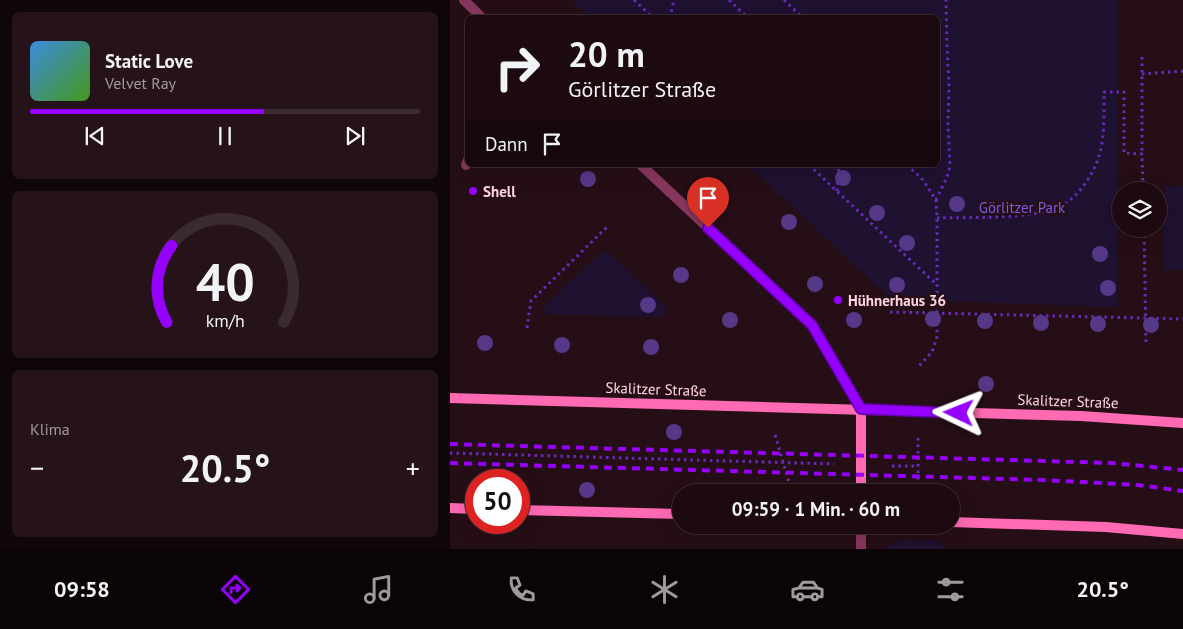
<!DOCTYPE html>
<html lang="de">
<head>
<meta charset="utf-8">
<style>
  :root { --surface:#1c0a10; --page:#251319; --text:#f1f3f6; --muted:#a09a9f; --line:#3a2b30; --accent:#9500fe }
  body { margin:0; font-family:"PT Sans",sans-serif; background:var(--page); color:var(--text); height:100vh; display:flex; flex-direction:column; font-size:19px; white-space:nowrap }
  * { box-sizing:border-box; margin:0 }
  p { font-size:16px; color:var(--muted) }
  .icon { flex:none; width:28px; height:28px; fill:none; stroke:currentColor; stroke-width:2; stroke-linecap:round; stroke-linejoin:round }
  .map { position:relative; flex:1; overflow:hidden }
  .sheet { display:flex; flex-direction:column; gap:12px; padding:12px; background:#0f0609; width:450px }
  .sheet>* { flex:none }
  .top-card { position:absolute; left:15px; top:15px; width:475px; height:152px; border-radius:8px; box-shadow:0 5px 20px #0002,0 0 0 1px var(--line); background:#1c0a10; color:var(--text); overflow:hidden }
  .controls { position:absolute; left:662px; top:182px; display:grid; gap:10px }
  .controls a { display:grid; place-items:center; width:55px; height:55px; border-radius:50%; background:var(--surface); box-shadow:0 5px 20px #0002,0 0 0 1px var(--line); font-size:25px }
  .speed { position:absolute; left:15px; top:469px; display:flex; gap:10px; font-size:25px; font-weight:700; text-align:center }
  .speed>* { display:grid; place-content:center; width:65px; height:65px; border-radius:50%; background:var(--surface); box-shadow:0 5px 20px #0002,0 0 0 1px var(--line); line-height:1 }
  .speed .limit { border:8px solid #d22; background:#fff; color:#111 }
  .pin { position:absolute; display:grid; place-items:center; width:42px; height:42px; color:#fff; margin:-51px -21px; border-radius:50% 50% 50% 0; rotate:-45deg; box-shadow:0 0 5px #0007 }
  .pin .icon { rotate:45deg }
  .me { position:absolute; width:55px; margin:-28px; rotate:272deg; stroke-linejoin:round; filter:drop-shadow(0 0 4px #0008) }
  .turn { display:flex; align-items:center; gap:18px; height:105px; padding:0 20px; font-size:22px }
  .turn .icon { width:65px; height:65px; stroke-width:2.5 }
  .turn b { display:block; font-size:35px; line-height:42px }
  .then { display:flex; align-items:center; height:48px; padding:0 20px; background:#0003; gap:10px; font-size:19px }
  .big { font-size:38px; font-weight:800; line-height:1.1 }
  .sheet .card { flex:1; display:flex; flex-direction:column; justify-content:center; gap:8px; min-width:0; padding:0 18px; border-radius:8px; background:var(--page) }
  .sheet .dial { align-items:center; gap:0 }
  .dial svg { height:130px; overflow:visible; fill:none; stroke:var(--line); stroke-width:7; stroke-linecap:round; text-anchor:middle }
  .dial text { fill:var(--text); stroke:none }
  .song { display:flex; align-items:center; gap:15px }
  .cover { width:60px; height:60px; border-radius:8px; background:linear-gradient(135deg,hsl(210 70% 55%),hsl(100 70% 35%)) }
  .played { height:5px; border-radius:2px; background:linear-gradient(90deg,var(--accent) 60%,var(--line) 60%) }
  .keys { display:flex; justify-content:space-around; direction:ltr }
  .heat { display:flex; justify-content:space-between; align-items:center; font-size:28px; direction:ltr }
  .trip { position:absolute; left:222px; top:484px; width:288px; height:50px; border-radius:25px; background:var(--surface); box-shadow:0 5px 20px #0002,0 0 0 1px var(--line); font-weight:800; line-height:50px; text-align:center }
  .menu { display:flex; height:80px; justify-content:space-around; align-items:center; background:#0b0406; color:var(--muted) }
  .menu .icon { width:35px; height:35px }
  .menu .active { color:var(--accent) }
  .menu b { font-size:22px; color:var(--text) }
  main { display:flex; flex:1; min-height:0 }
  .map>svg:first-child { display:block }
  .green { fill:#1f1130 }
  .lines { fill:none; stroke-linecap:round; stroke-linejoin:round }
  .path { stroke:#682bbb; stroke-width:3; stroke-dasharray:2.5 4; stroke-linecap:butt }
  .lane { stroke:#87375d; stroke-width:10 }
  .street { stroke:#87375d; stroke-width:10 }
  .secondary { stroke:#ff6ab3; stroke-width:10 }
  .rail { stroke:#9500fe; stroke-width:4; stroke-dasharray:8 6; stroke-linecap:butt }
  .tree { fill:#553887 }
  .route-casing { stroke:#6100a5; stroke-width:12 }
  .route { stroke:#9500fe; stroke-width:9 }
  .poi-dot { fill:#9500fe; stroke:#260e16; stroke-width:2 }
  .labels { text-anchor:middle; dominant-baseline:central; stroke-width:5; stroke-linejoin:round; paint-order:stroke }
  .poi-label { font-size:15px; font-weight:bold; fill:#ffd3e4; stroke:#260e16; text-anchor:start }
  .park-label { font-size:15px; fill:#7b5ae4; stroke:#260e16 }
  .street-label { font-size:15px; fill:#ffd3e4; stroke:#260e16 }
</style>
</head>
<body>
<main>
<section class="sheet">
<div class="card">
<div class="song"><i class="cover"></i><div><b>Static Love</b><p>Velvet Ray</p></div></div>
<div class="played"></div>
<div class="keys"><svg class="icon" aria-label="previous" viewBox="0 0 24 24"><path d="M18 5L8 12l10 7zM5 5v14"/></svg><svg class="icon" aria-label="pause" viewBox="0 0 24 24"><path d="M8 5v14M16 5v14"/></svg><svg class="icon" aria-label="next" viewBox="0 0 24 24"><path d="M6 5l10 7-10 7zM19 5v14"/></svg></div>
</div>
<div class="card dial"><svg viewBox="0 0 100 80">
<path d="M14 69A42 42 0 1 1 86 69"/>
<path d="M14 69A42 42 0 0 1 17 22" stroke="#9500fe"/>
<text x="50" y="56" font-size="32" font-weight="700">40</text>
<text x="50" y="72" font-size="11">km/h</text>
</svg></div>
<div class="card"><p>Klima</p>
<div class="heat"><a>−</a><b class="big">20.5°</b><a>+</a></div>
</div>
</section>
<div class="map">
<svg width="733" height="549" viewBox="0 0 733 549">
  <rect width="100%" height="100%" fill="#260e16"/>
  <g class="green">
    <polygon points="121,0 668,0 667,307 441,299 298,165 488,165 488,18 140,17"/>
    <rect x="714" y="186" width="19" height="84"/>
    <polygon points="157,251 215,306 217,311 215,315 211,317 96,314 94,309 96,305 152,252"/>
    <polygon points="453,540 488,541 496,549 435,549 444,542"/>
  </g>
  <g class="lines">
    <g class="path">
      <polyline points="184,0 203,18"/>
      <polyline points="279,0 298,18"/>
      <polyline points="334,0 353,18"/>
      <polyline points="220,18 224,0"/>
      <polyline points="692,57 692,154"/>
      <polyline points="692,74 733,71"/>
      <polyline points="359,165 486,284"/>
      <polyline points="457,165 473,180 486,200 487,218 487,337 482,352 468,367"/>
      <polyline points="387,191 389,165"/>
      <polyline points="486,200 497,177 500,166 498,125 499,86 497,46 496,0"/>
      <path d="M487,218C520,217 582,220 611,206C628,198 644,173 649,156C655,137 654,111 654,92H674V153L692,154L693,191"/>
      <polyline points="694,229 696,344"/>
      <polyline points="440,312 733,319"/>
      <polyline points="77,328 81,301 157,227"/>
      <polyline points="325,435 342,492"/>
      <polyline points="468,438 468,492"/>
      <polyline points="0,453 384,464"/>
      <polyline points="442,466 468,466"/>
    </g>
    <polyline class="lane" points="16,165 18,160"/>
    <g class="street">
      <polyline points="14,0 32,18"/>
      <polyline points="191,165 362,325 411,409"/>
      <polyline points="411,549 411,525"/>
    </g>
    <g class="secondary">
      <polyline points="0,398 631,416 733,423"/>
      <polyline points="411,409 411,492"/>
      <polyline points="0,508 26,509"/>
      <polyline points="69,510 231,514"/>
      <polyline points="501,522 656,527 733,534"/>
    </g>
    <g class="rail">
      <polyline points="0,444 594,461 662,463 733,470"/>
      <polyline points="0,463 593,480 688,485 733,491"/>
    </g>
  </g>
  <g class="tree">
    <circle cx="393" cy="178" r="8"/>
    <circle cx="138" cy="179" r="8"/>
    <circle cx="507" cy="204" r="8"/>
    <circle cx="427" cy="213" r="8"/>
    <circle cx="339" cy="222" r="8"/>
    <circle cx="457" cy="243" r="8"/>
    <circle cx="650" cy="254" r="8"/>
    <circle cx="231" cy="275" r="8"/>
    <circle cx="365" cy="284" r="8"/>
    <circle cx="447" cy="285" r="8"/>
    <circle cx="658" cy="288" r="8"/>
    <circle cx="198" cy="305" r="8"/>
    <circle cx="483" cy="319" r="8"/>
    <circle cx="280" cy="320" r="8"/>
    <circle cx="404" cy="320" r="8"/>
    <circle cx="535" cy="321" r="8"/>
    <circle cx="591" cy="323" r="8"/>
    <circle cx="648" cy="324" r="8"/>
    <circle cx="701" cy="325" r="8"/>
    <circle cx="35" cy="343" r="8"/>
    <circle cx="112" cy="345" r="8"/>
    <circle cx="201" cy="347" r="8"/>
    <circle cx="536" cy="384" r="8"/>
    <circle cx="224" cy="432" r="8"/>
    <circle cx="137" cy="490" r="8"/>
  </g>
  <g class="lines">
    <defs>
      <polyline id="route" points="258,228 362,325 411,409 509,413"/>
    </defs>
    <use href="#route" class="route-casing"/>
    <use href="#route" class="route"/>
  </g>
  <g class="poi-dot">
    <circle cx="23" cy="191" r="5"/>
    <circle cx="388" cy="300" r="5"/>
  </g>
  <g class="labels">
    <g class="poi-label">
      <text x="33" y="191">Shell</text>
      <text x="398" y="300">Hühnerhaus 36</text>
    </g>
    <g class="park-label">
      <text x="572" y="207">Görlitzer Park</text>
    </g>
    <g class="street-label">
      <text transform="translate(206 389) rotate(2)">Skalitzer Straße</text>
      <text transform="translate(618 401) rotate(2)">Skalitzer Straße</text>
    </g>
  </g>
</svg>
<div class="controls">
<a><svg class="icon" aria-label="layers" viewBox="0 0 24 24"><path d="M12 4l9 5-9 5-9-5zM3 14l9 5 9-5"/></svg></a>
</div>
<div class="speed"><div class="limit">50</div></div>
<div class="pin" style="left:258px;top:228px;background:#d93025"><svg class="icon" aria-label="arrive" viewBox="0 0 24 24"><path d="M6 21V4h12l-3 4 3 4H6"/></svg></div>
<svg class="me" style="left:509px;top:413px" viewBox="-20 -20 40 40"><path d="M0-17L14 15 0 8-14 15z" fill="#9500fe" stroke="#fff" stroke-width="4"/></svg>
<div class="trip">09:59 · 1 Min. · 60 m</div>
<div class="top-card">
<div class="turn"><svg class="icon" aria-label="right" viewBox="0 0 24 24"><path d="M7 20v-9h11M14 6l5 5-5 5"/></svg><div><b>20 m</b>Görlitzer Straße</div></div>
<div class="then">Dann<svg class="icon" aria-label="arrive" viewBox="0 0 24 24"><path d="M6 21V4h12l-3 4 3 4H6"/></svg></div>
</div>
</div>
</main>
<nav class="menu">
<b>09:58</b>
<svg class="icon active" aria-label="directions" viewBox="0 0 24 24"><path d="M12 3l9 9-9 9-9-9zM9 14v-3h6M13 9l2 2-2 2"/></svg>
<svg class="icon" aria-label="music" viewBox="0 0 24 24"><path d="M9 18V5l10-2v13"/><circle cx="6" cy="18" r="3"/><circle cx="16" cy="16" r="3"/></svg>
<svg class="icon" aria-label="phone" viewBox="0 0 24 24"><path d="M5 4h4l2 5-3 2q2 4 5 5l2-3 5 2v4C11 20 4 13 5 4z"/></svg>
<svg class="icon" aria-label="climate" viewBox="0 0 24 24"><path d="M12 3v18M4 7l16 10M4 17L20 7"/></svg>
<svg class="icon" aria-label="car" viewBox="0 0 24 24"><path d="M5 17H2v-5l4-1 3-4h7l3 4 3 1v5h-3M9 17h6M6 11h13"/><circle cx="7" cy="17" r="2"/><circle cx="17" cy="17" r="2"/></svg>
<svg class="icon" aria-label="filters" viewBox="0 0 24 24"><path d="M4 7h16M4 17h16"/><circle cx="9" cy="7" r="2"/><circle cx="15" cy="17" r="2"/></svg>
<b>20.5°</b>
</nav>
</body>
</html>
